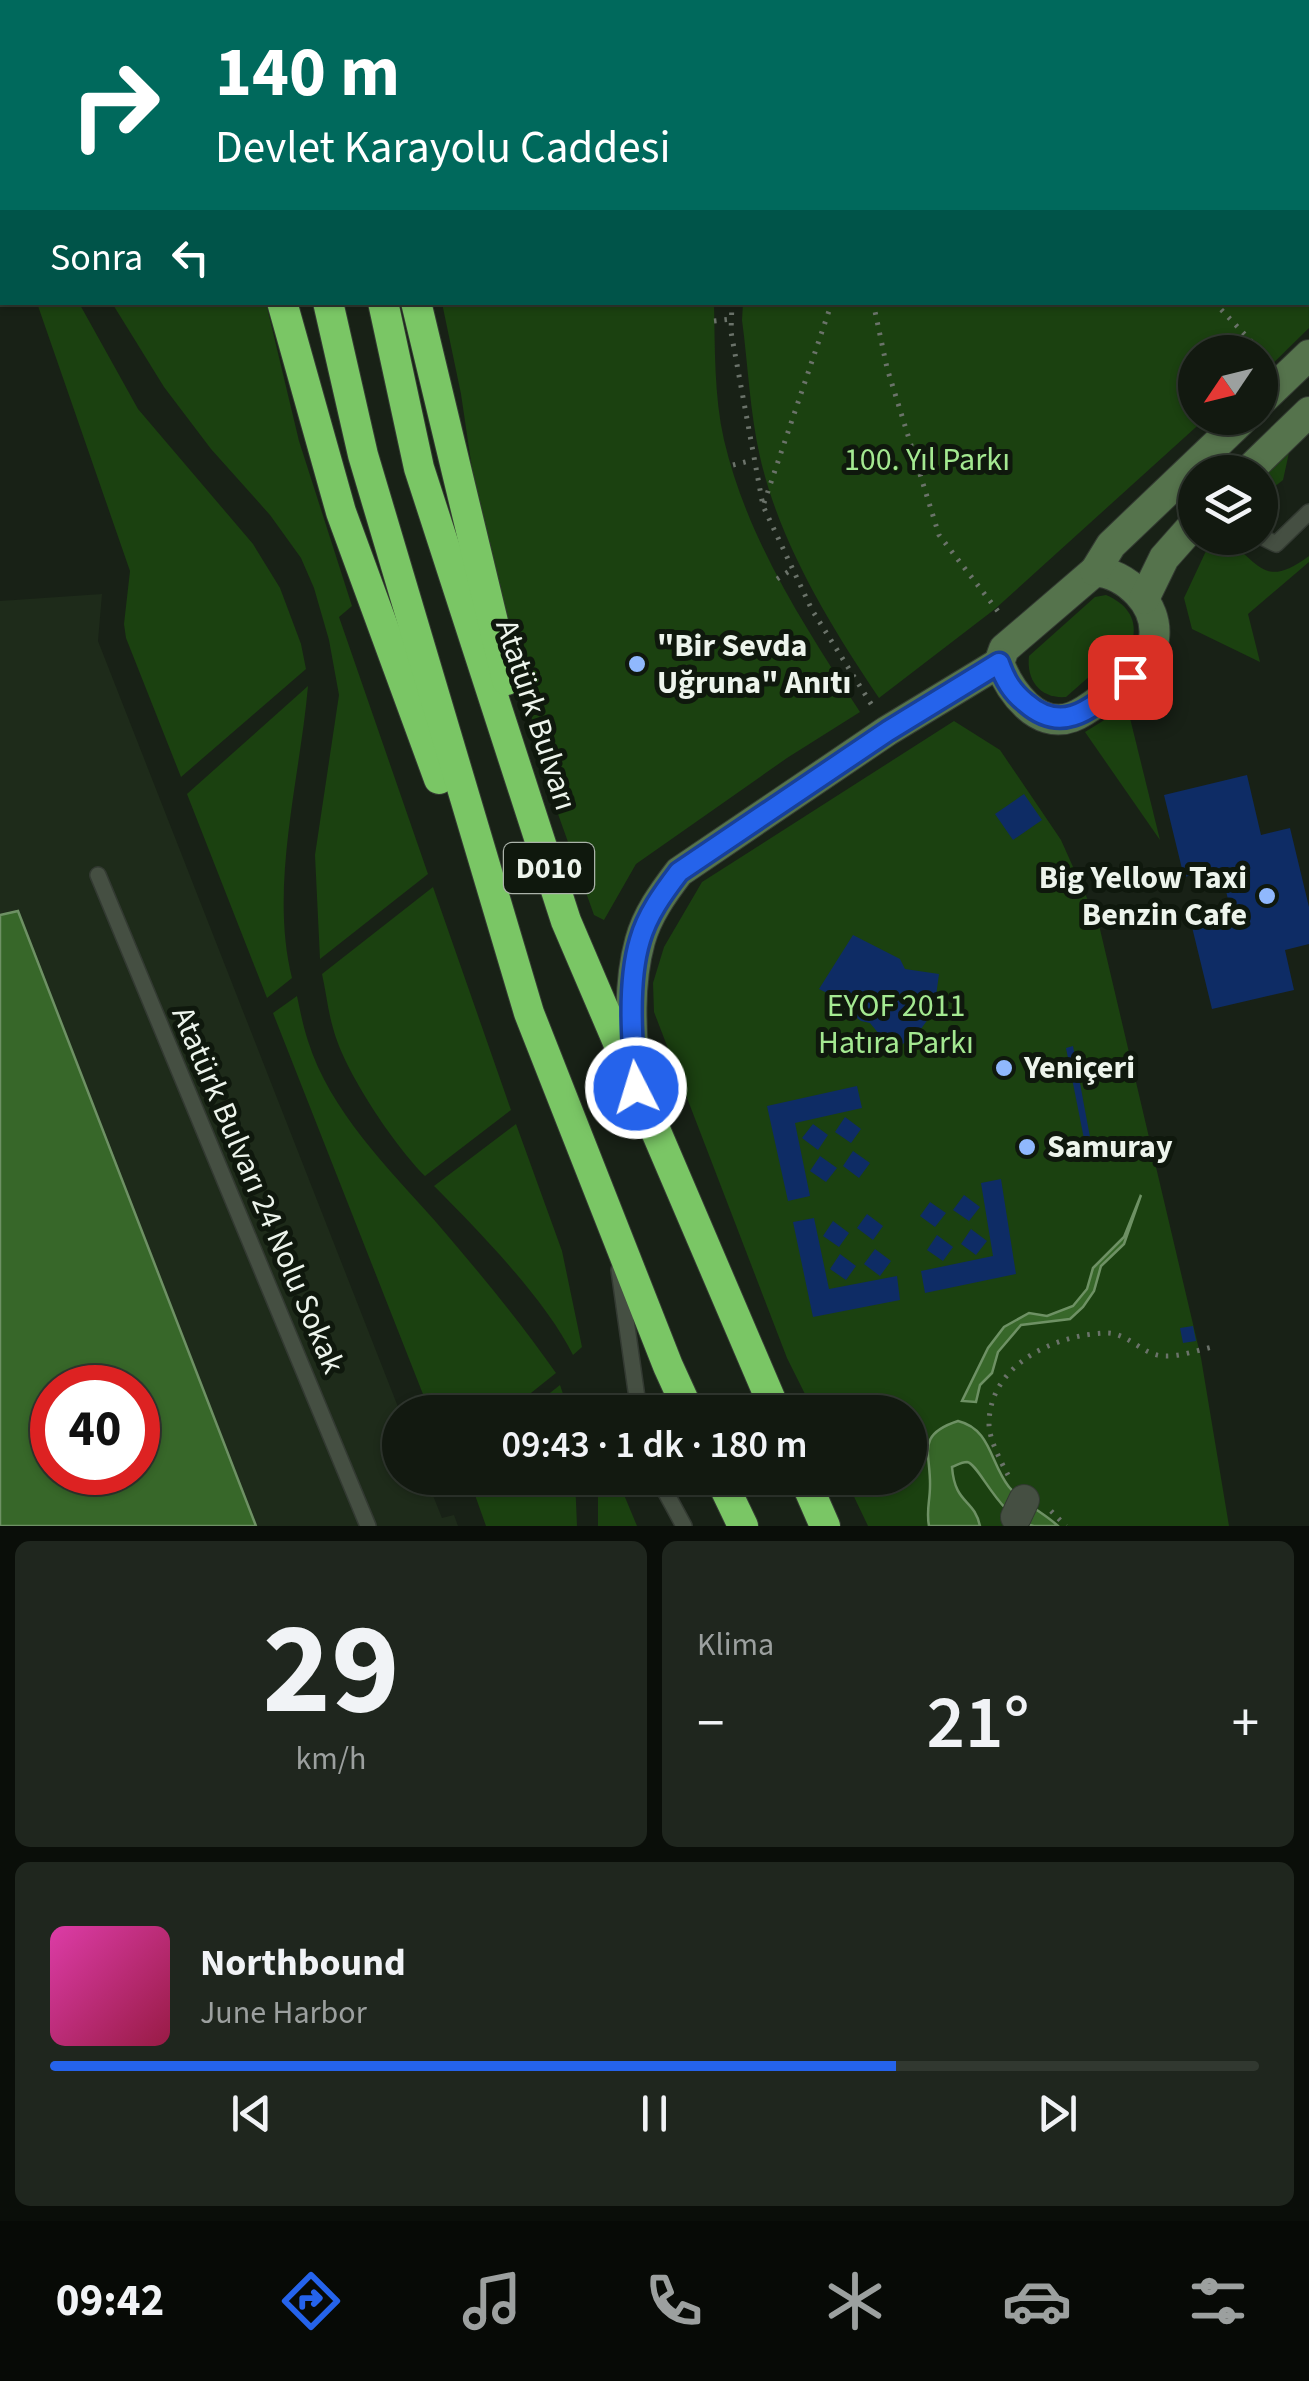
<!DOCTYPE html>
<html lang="tr">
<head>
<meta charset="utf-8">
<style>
  :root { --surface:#121910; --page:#1f261e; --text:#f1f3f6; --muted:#9ca09f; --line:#313830; --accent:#2563eb }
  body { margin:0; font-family:"Source Sans 3",sans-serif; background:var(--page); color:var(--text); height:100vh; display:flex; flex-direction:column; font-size:38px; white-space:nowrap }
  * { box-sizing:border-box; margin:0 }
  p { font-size:32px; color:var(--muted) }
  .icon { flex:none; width:55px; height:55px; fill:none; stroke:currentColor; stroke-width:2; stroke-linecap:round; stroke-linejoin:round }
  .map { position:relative; height:1526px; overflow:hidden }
  .drawer { display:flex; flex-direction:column; gap:15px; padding:15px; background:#0a0e09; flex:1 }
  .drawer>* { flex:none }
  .guide { position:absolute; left:0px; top:0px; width:1310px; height:305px; box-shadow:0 2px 8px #0004,0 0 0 2px var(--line); background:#00695c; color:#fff; overflow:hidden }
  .needle { width:65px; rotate:235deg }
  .tools { position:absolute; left:1178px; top:335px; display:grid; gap:20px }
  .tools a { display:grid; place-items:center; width:100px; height:100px; border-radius:50%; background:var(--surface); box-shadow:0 2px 8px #0004,0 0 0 2px var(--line); font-size:50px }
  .speed { position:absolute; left:30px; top:1365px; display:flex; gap:20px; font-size:50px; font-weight:700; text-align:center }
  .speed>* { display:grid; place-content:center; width:130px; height:130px; border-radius:50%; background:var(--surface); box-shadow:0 2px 8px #0004,0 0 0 2px var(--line); line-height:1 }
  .speed .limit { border:15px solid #d22; background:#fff; color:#111 }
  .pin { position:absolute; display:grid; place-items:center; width:85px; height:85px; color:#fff; margin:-42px; border-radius:20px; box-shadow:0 5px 15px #0006 }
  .me { position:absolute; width:110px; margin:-55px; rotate:355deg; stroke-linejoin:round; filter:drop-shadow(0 0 8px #0008) }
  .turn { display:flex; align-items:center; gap:35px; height:210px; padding:0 50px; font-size:45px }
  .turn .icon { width:130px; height:130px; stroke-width:2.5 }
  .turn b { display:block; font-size:70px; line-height:85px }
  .then { display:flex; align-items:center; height:95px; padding:0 50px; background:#0003; gap:20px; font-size:38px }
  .big { font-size:75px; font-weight:600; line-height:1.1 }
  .drawer .card { flex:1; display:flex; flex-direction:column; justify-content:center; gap:15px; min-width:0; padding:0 35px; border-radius:15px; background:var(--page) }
  .drawer .dial { align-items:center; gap:0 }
  .dial b { font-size:130px; line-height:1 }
  .song { display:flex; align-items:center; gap:30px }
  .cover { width:120px; height:120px; border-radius:15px; background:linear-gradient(135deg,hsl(320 70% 55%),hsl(340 70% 35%)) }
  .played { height:10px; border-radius:5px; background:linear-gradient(90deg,var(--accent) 70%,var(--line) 70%) }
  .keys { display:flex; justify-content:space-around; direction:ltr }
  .heat { display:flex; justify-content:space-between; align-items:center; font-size:55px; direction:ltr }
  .drawer .tiles { flex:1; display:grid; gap:15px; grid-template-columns:1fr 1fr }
  .card:last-child { grid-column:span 2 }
  .trip { position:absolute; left:382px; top:1395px; width:545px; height:100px; border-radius:50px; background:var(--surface); box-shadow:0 2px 8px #0004,0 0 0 2px var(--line); font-weight:600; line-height:100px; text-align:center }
  .menu { display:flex; height:160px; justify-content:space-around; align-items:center; background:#070a06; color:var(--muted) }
  .menu .icon { width:70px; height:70px }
  .menu .active { color:var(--accent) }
  .menu b { font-size:45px; color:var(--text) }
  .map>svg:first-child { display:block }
  .built { fill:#1e2b1a }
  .green { fill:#1b4110 }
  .water { fill:#376729; stroke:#6e9164; stroke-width:2.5; fill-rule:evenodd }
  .building { fill:#0e2c65 }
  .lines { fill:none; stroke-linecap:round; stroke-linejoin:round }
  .lane-casing { stroke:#333a32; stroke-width:18 }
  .street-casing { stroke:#333a32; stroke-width:32 }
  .secondary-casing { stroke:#333a32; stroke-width:32 }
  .highway-casing { stroke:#333a32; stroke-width:32 }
  .path { stroke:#6b736a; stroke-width:5; stroke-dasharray:2.5 8; stroke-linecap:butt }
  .lane { stroke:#454f42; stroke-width:15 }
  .street { stroke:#454f42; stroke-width:30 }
  .secondary { stroke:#55734c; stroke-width:30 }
  .highway { stroke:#7ac665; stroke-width:30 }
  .route-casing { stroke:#184099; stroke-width:25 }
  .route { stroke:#2563eb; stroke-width:18 }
  .poi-dot { fill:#90b8fd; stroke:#0f180d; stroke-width:4 }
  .labels { text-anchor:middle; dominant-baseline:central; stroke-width:10; stroke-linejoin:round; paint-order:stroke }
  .shield { fill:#0f180d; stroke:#aab2a9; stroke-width:2.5 }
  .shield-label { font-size:30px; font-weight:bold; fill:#edf4ec }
  .park-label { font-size:32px; fill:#a4e991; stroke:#0f180d }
  .poi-label { font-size:32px; font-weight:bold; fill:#edf4ec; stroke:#0f180d; text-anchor:start }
  .street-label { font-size:32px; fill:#edf4ec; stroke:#0f180d }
</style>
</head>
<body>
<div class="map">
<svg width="1309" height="1526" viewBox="0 0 1309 1526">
  <rect width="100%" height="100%" fill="#182116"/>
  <polygon class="built" points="102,594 98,641 400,1412 400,1478 426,1478 442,1518 454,1515 458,1526 256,1526 18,911 0,915 0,601"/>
  <g class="green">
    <polygon points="376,0 608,0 610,2 376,2"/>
    <polygon points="657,0 1256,0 1258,2 659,2"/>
    <path d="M1308,61L1309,328L1260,376V352H1195V418H1206L995,609L879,698C830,625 780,544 760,457C750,413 748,365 742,320L743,303L1308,302Z"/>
    <polygon points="37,303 79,303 138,409 253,544 280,588 301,644 306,669 181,777 126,638 124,624 130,571"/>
    <polygon points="112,303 266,303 299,441 352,606 339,617 428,874 320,959 315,855 339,695 329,640 314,588 301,558 270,515 211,449 164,387"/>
    <path d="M442,303H714C715,347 714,396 724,440C748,541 804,625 860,712L787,758L636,864L604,920L594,915L558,814L482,536L461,394Z"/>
    <polygon points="1290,448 1283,480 1260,498 1260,472"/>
    <path d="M1223,539C1259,558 1261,592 1309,556V562L1248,614L1260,662L1192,629L1184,598L1206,551Z"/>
    <path d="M1106,595C1125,603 1137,617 1133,638L1066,697C1041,699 1026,681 1029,656L1095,597Z"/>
    <path d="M308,686C300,779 269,887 292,978L267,998L187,794Z"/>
    <polygon points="1127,706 1160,840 1085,732"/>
    <polygon points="954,721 1000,750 1061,840 1099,925 1201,1358 1229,1526 868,1526 845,1478 910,1478 910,1412 814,1412 787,1358 654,1012 653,983 664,947 702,882"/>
    <path d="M433,887L511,1110L425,1176C394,1145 344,1071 333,1028C328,1011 326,992 322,974Z"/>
    <path d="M297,996C300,1010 303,1026 308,1041C330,1111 388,1168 436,1222C478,1271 519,1320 556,1373L507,1412H430L273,1013Z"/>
    <path d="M516,1124L562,1251L582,1347L573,1355C546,1300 478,1230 434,1186Z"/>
    <polygon points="560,1385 569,1412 526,1412"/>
    <polygon points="456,1478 575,1478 577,1526 486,1526 470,1481 458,1484"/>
    <polygon points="598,1478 617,1478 637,1526 598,1526"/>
  </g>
  <g class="water">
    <path d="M18,911L256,1526H0V915ZM52,1388H138V1472H52Z"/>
    <polygon points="1141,1195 1124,1244 1101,1266 1094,1291 1083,1307 1070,1319 1021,1325 998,1352 992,1373 980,1385 976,1402 962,1401 988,1348 1004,1327 1029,1313 1047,1316 1073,1306 1087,1289 1093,1268 1124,1237"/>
    <path d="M958,1421C991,1429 990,1463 1009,1487C1022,1503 1043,1512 1058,1526C1051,1526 1042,1526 1034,1526C1000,1520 979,1463 967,1462C962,1462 957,1465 952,1467C955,1505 974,1498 980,1526H929C926,1511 930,1501 930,1486C931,1453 915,1435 958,1421Z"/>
  </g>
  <g class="building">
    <polygon points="1247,775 1261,835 1290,828 1309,907 1309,944 1285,950 1294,990 1212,1009 1192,927 1232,917 1221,869 1184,877 1164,795"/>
    <polygon points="1024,794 1042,820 1013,840 995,814"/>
    <polygon points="853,935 900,959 905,969 939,974 934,1011 918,1033 893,1051 870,1023 861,1021 844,1008 843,1001 819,989"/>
    <polygon points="1073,1046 1093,1153 1087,1154 1066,1048"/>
    <polygon points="857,1086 862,1108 795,1123 810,1196 788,1201 767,1106"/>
    <polygon points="845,1117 861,1129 851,1143 835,1132"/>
    <polygon points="813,1124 828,1135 818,1150 802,1138"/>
    <polygon points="853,1151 870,1163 859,1178 843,1166"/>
    <polygon points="820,1156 837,1168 826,1182 810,1171"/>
    <polygon points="1001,1179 1016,1274 925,1293 921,1271 993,1256 981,1183"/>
    <polygon points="964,1195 980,1207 969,1221 953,1210"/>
    <polygon points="930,1202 946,1213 935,1227 920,1216"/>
    <polygon points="867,1214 883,1226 873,1240 857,1228"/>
    <polygon points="814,1218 829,1289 897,1276 900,1300 813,1317 793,1222"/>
    <polygon points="833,1221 849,1233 839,1247 823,1236"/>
    <polygon points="971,1229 987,1241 976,1255 961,1244"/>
    <polygon points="937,1235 953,1247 943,1261 927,1250"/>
    <polygon points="875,1249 891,1261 880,1276 864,1264"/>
    <polygon points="840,1254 856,1266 846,1280 830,1269"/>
    <polygon points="1193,1326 1196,1341 1183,1343 1180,1328"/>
  </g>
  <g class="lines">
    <defs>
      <g id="lane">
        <polyline points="1260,536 1276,544 1309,512"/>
        <polyline points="98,875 368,1526"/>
        <polyline points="619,1270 639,1412"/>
        <polyline points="658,1478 684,1526"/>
      </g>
      <polyline id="street" points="1016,1517 1024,1500"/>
      <g id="secondary">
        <polyline points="1260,402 1309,355"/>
        <polyline points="1247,472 1309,412"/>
        <path d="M1095,571C1126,574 1159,604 1154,639C1151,663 1129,679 1111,692C1099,700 1086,712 1072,717C1037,730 1010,691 999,663L1004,649Z"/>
        <polyline points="1095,571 1111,545 1244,418"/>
        <polyline points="1144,599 1164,558 1195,523"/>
        <path d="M635,1075C631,1032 628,984 640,941C647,915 663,893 679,872L887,731L999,663"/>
      </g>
      <g id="highway">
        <polyline points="182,0 182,2"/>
        <polyline points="214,0 214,2"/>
        <polyline points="256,0 257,2"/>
        <polyline points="315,0 316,2"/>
        <polyline points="351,0 351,2"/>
        <polyline points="375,0 375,2"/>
        <polyline points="1294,0 1296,2"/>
        <polyline points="282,302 341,512 439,779"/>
        <polyline points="328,302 363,455 529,1013 668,1366 689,1412"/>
        <polyline points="383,302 419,468 566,921 776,1412"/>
        <polyline points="416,302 507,680"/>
        <polyline points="720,1478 743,1526"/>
        <polyline points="804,1478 825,1526"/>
      </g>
    </defs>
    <use href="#lane" class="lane-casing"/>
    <use href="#street" class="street-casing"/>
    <use href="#secondary" class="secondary-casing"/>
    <use href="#highway" class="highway-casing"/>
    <g class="path">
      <polyline points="637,0 640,2"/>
      <polyline points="793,0 794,2"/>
      <polyline points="806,0 808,2"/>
      <polyline points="956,0 958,2"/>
      <polyline points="1050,0 1052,2"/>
      <polyline points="771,2 772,0"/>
      <polyline points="884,2 887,0"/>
      <polyline points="732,302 731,332 763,506 812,610 873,707"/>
      <polyline points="873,302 887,368 939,535 1000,614"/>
      <polyline points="1214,302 1266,357"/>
      <polyline points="714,321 732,319"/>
      <polyline points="733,465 753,460"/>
      <polyline points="764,503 832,302"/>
      <polyline points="777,579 791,570"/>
      <path d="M1008,1475C1001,1462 989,1439 989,1424C989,1364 1056,1334 1107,1333C1128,1333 1144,1356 1164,1356C1180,1357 1201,1349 1217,1346"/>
      <polyline points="1051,1511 1066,1526"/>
    </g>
    <use href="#lane" class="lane"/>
    <use href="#street" class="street"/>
    <use href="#secondary" class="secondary"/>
    <use href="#highway" class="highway"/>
  </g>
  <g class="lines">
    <defs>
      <path id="route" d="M636,1088C632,1044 627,983 640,940C647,915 663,893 679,872L888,731L999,663C1005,680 1012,692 1026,703C1066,738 1096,703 1130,677"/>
    </defs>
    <use href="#route" class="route-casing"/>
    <use href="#route" class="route"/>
  </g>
  <g class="poi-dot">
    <circle cx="637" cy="664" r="10"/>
    <circle cx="1267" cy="896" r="10"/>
    <circle cx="1004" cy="1068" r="10"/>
    <circle cx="1027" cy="1147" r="10"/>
  </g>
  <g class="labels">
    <rect class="shield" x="504" y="843" width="90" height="50" rx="8"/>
    <g class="shield-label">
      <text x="549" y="868">D010</text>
    </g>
    <g class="park-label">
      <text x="927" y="460">100. Yıl Parkı</text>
      <text x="896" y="1006">EYOF 2011<tspan x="896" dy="37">Hatıra Parkı</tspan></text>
    </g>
    <g class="poi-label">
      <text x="657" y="646">"Bir Sevda<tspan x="657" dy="37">Uğruna" Anıtı</tspan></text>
      <text x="1247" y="878" text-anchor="end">Big Yellow Taxi<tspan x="1247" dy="37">Benzin Cafe</tspan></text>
      <text x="1024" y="1068">Yeniçeri</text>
      <text x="1047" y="1147">Samuray</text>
    </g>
    <g class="street-label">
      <text transform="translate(536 715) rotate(72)">Atatürk Bulvarı</text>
      <text transform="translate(258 1190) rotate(67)">Atatürk Bulvarı 24 Nolu Sokak</text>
    </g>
  </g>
</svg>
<div class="tools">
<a><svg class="needle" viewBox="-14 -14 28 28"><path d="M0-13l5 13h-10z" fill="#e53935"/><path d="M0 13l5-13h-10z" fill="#9ca09f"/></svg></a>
<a><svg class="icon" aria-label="layers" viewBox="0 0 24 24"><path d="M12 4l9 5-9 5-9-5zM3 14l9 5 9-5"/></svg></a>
</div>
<div class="speed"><div class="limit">40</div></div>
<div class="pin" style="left:1130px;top:677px;background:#d93025"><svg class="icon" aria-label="arrive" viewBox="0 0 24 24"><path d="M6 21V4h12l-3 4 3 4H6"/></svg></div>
<svg class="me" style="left:636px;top:1088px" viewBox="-20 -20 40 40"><circle r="17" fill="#2563eb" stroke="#fff" stroke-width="3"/><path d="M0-11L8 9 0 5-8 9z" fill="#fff"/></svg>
<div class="trip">09:43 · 1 dk · 180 m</div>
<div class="guide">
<div class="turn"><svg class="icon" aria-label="right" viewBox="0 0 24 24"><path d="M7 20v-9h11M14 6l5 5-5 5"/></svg><div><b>140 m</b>Devlet Karayolu Caddesi</div></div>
<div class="then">Sonra<svg class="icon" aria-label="left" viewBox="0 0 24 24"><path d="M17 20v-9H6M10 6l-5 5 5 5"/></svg></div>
</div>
</div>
<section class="drawer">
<div class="tiles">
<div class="card dial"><b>29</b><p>km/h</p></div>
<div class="card"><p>Klima</p>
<div class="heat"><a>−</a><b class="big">21°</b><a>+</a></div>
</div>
<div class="card">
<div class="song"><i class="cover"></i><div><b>Northbound</b><p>June Harbor</p></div></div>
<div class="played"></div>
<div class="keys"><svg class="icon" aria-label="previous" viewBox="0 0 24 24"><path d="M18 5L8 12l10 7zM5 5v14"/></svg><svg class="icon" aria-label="pause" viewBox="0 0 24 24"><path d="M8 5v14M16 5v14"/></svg><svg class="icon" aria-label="next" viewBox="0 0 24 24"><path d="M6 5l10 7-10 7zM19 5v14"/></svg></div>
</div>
</div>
</section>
<nav class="menu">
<b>09:42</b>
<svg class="icon active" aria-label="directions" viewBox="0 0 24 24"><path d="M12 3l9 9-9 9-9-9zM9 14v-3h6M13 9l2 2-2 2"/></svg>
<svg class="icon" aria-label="music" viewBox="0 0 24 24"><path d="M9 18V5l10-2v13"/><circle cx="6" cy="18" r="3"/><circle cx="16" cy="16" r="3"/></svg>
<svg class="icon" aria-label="phone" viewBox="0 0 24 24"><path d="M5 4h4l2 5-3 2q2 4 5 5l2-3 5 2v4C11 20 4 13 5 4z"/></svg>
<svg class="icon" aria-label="climate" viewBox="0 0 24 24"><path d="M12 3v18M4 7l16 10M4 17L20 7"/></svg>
<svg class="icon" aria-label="car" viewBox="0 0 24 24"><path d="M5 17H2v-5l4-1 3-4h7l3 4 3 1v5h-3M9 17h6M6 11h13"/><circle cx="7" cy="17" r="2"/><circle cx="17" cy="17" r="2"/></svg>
<svg class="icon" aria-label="filters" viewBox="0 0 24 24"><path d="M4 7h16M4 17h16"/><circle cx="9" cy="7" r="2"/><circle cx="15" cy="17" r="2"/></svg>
</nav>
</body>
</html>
